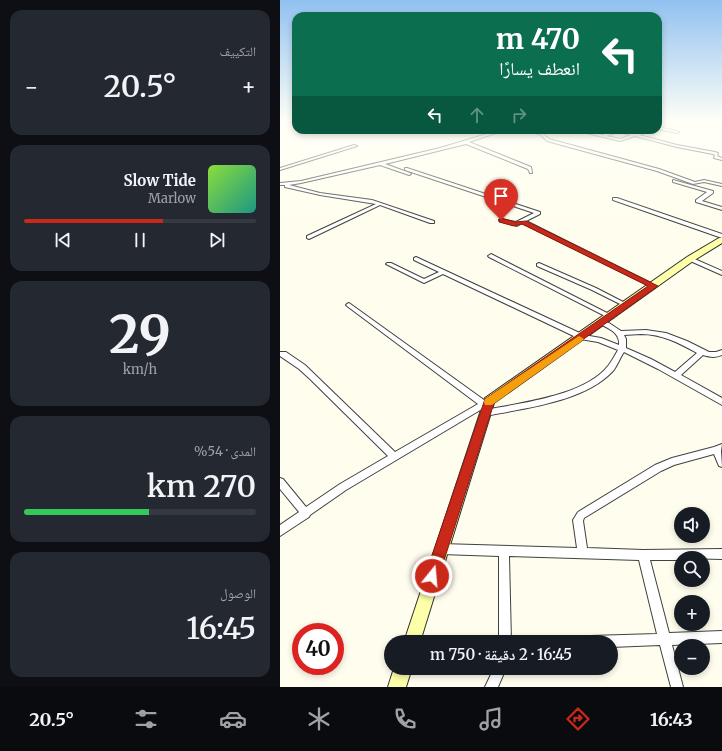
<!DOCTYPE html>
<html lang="ar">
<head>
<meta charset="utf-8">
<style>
  :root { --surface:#171b24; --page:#242831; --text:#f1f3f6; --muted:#9ea1a6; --line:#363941; --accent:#ca2919 }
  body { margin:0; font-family:Merriweather,"Noto Naskh Arabic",serif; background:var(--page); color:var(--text); direction:rtl; height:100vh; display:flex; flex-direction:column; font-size:15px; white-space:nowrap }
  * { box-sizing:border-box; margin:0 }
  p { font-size:13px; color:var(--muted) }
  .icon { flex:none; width:22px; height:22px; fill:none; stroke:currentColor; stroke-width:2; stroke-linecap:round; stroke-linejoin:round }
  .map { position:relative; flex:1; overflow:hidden; direction:ltr }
  .details { display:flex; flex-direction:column; gap:10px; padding:10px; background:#0d0f14; width:280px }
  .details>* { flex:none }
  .guide { position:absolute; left:12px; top:12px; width:370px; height:122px; border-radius:12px; box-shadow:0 2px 6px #0003; direction:rtl; background:#0b6e4f; color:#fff; overflow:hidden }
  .fabs { position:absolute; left:394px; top:507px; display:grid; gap:8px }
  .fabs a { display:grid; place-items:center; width:36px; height:36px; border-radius:50%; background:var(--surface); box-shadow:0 2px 6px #0003; font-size:20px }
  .speed { position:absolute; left:12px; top:623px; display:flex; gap:8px; font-size:20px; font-weight:700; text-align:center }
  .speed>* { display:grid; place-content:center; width:52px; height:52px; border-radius:50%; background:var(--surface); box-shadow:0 2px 6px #0003; line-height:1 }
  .speed .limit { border:6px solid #d22; background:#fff; color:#111 }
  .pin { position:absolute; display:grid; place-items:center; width:34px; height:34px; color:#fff; margin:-41px -17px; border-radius:50% 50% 50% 0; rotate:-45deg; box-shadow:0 0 4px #0007 }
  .pin .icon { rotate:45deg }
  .me { position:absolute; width:44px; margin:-22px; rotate:17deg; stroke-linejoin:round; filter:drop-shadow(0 0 3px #0008) }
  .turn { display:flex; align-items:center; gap:14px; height:84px; padding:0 16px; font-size:18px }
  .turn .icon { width:52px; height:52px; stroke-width:2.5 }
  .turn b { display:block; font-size:28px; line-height:34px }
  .lanes { display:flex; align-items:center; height:38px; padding:0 16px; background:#0003; justify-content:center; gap:20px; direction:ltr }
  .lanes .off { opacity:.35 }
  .big { font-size:30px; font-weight:600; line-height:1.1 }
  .details .widget { flex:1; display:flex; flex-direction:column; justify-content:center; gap:6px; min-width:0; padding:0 14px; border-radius:12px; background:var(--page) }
  .details .dial { align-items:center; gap:0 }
  .dial b { font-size:52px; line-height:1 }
  .song { display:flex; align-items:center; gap:12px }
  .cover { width:48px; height:48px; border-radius:6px; background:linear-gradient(135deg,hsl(90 70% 55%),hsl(170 70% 35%)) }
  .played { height:4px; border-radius:2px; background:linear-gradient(90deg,var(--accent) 60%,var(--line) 60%) }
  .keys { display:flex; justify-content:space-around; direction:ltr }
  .heat { display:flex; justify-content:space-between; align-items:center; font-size:22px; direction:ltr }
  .charge { height:6px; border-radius:3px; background:linear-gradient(90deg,#34c759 54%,var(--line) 0) }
  .trip { position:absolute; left:104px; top:635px; width:234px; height:40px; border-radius:20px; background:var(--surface); box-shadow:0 2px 6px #0003; font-weight:600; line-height:40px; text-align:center; direction:rtl }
  .tabs { display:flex; height:64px; justify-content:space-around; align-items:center; background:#090b0e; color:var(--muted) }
  .tabs .icon { width:28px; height:28px }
  .tabs .current { color:var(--accent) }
  .tabs b { font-size:18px; color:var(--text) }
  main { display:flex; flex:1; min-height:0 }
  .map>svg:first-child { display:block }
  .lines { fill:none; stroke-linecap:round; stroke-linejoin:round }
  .street-casing { stroke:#414141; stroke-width:2 }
  .secondary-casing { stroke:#303030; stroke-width:2 }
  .street { fill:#fff; fill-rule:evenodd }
  .secondary { fill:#fdffa9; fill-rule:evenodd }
  .route { fill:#ca2919; stroke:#831b10 }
  .slow { fill:#f59e0b }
</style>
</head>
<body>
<main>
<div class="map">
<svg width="442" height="687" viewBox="0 0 442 687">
  <rect width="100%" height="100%" fill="#fffeee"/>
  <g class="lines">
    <defs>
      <g id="street">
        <polygon points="13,122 16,122 16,123 14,123"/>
        <polygon points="378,127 397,131 399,132 397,133 378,129"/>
        <polygon points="220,130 225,130 189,142 251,167 252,173 250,173 248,169 186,144 105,164 130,173 131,174 129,175 100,165 21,183 9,185 40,193 92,200 154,221 154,223 150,223 100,205 29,239 27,238 27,236 96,204 40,195 5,187 5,185 0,185 0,183 21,181 160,148"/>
        <path d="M248,130C257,130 263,133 269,139L379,169L415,182L424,180L442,184V186L424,182L413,184L377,171L267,141L261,135Z"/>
        <path d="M294,130H301L322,135L338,130L355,134L367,130H372L359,135L397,145L435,152L438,153L437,156L442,158V160L434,158L435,155L433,154L397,147L355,136L340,141ZM338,132L351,135L340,139L326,136Z"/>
        <polygon points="74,145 77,146 0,170 0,168"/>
        <polygon points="125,168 127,168 260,212 260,214 246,221 377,286 376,287 372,287 242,223 237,226 219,220 221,219 236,222 254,213 125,170"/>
        <polygon points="393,180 433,191 433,193 422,201 442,207 442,210 416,202 416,200 427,192 393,182"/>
        <polygon points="333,198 337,198 442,234 442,238 333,200"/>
        <polygon points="211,254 333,316 334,317 333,318 329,318 209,257 208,256"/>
        <path d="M136,257L304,335L321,338L339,345C340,333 330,329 320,324L319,323L320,322L322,321L329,323L341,331L366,330L386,333L407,341L429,352H436L442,350V355C436,358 429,357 423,355L401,375L442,398V405L378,369L344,352C340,358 337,366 333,371C304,402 245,408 205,416L202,415L201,413L202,411L205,410C241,403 304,396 328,366C332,361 335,355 338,350L318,342L300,339L163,274L144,283L106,264L107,263H111L144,279L159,272L134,260V258ZM361,334C382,334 399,343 417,353L395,372L371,359L346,348V339L344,335Z"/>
        <polygon points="410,257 442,271 442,275 408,260 408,258"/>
        <polygon points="259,263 316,288 349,305 348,306 344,306 312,290 257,266 257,264"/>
        <polygon points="69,303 204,400 209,398 212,399 213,401 207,406 66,490 30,515 29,517 0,536 0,525 19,512 0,489 0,478 3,479 26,507 60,484 108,456 30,379 19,369 0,356 0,352 6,352 25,365 115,452 198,404 67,306 66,305 67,304"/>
        <polygon points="442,444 441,451 442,467 439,466 434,454 394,465 381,471 304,518 303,521 307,548 363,550 442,549 442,559 401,558 401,560 370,560 389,633 442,631 442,643 392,645 403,687 391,687 380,645 331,647 331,642 304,642 306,638 310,636 377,634 359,560 229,556 231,642 219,642 219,556 161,554 157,552 156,549 157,546 161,544 297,548 293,520 298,512 375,465 392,458 434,447"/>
        <polygon points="214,668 226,668 218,687 205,687"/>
      </g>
      <g id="secondary">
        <polygon points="439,238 442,238 442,243 413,261 214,403 140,642 124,642 205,398 407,257"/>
        <polygon points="114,668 132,668 126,687 108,687"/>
      </g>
    </defs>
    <use href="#street" class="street-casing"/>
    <use href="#secondary" class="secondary-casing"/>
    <use href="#street" class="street"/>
    <use href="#secondary" class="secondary"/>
  </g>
  <linearGradient id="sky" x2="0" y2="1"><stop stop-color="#91c1f0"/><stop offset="0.56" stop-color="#fffff7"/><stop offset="1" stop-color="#fffff7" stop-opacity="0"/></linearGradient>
  <rect width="442" height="218" fill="url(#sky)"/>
  <polygon class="route" points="221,218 235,222 246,221 378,286 214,403 159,576 157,581 152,583 147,581 145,576 205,399 368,286 242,224 234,226 219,222 219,219"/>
  <polygon class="slow" points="299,336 304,339 302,341 212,405 205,405 204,402 205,399"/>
</svg>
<div class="fabs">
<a><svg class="icon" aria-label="sound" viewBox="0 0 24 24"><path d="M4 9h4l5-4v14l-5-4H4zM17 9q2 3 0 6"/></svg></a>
<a><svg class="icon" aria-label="search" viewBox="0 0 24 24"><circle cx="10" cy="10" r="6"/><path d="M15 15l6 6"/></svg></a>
<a>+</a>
<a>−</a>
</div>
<div class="speed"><div class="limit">40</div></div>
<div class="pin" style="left:221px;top:220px;background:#d93025"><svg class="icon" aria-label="arrive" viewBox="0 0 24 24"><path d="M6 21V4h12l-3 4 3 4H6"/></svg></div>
<svg class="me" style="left:152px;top:576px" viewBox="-20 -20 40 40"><circle r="17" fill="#ca2919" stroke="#fff" stroke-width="3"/><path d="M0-11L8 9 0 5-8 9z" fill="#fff"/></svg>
<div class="trip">16:45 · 2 دقيقة · 750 m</div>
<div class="guide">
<div class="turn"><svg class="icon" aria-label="left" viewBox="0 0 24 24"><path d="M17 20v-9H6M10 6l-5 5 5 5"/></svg><div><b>470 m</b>انعطف يسارًا</div></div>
<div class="lanes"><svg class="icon" aria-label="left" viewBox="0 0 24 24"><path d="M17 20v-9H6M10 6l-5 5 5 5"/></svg><svg class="icon off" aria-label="ahead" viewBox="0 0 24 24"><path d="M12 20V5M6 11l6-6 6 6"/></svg><svg class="icon off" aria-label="right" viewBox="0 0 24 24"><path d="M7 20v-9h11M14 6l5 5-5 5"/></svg></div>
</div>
</div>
<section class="details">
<div class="widget"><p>التكييف</p>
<div class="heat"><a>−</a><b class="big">20.5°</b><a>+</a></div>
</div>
<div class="widget">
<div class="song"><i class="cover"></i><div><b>Slow Tide</b><p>Marlow</p></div></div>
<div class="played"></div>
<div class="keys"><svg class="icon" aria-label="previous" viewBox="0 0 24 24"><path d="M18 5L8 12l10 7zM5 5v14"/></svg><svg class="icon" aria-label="pause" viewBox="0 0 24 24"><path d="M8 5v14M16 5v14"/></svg><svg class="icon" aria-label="next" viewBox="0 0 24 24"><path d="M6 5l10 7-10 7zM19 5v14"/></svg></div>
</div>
<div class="widget dial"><b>29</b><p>km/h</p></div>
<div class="widget"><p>المدى · 54%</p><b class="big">270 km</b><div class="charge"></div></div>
<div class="widget"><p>الوصول</p><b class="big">16:45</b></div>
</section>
</main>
<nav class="tabs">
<b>16:43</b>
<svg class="icon current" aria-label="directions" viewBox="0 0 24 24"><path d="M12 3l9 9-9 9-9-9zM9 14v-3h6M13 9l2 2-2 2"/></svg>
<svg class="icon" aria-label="music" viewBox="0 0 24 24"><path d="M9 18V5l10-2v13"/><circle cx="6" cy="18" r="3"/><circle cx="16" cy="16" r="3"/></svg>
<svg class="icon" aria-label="phone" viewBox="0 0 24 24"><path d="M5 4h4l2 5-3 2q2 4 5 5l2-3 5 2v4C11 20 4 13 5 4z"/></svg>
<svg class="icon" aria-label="climate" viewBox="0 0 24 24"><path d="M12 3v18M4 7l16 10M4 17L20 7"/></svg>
<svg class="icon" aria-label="car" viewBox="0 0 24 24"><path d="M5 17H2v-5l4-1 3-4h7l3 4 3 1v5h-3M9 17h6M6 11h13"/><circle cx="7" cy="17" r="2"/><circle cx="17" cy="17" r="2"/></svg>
<svg class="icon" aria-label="filters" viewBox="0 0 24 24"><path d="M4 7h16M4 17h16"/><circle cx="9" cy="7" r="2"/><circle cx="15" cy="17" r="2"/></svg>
<b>20.5°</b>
</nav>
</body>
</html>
